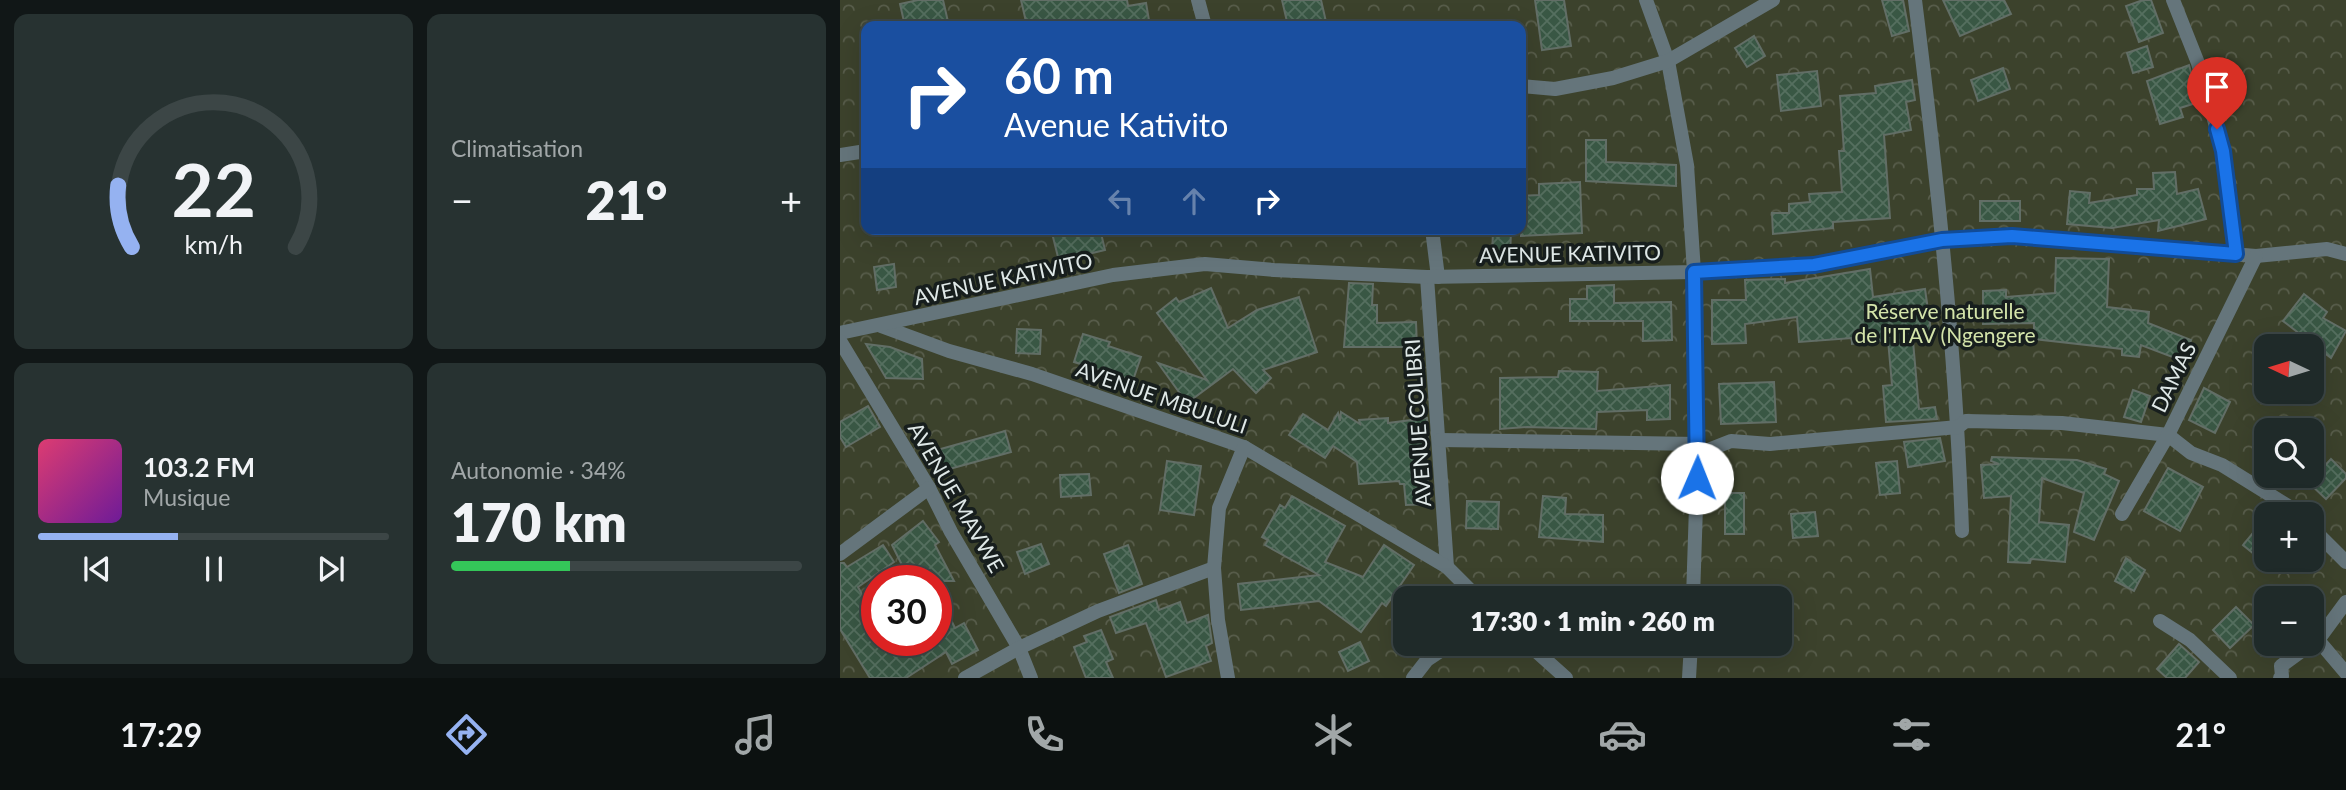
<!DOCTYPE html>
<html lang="fr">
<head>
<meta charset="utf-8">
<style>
  :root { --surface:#1f2a29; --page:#273231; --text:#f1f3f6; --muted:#a1a7a8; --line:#3c4646; --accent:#95b2f1 }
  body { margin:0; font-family:Lato,sans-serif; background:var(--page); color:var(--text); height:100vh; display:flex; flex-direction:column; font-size:26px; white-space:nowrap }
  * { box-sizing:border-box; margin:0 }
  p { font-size:23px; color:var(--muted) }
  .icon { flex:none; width:38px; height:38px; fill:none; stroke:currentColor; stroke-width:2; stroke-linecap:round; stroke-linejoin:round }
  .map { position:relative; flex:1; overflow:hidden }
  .details { display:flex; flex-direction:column; gap:14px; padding:14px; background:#111717; width:840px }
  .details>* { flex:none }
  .guide { position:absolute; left:21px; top:21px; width:665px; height:214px; border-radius:14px; box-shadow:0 7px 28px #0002,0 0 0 2px var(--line); background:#1a4fa0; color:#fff; overflow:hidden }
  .needle { width:46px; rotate:274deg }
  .tools { position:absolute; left:1414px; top:334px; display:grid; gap:14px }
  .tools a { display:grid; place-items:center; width:70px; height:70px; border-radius:14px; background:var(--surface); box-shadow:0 7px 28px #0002,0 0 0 2px var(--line); font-size:35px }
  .speed { position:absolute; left:21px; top:565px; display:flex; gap:14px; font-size:35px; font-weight:700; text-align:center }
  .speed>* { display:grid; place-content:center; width:91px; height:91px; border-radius:50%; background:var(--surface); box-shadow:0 7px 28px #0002,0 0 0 2px var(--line); line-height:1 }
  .speed .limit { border:10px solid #d22; background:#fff; color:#111 }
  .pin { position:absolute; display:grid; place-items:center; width:60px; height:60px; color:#fff; margin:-72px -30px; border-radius:50% 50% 50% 0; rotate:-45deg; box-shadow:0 0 7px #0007 }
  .pin .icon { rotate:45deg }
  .me { position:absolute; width:77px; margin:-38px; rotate:1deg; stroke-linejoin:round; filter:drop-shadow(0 0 5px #0008) }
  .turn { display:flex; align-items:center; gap:24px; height:147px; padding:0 28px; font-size:32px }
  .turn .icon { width:91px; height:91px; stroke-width:2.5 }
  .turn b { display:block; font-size:49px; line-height:60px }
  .lanes { display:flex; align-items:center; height:66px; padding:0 28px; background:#0003; justify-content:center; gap:35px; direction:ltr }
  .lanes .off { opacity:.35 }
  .big { font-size:52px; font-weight:800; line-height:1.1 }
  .details .tile { flex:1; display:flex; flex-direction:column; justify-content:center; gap:10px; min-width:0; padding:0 24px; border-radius:14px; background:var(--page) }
  .details .dial { align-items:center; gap:0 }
  .dial svg { height:182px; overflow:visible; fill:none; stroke:var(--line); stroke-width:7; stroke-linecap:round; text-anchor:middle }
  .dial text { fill:var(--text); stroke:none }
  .song { display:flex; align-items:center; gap:21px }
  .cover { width:84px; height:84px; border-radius:10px; background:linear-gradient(135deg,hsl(340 70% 55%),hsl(280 70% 35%)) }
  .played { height:7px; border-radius:4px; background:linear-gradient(90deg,var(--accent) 40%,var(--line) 40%) }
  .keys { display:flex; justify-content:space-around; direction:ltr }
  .heat { display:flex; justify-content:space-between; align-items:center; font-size:38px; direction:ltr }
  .charge { height:10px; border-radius:5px; background:linear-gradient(90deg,#34c759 34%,var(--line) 0) }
  .details .tiles { flex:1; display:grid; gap:14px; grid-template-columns:repeat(2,1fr) }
  .trip { position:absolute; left:553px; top:586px; width:399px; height:70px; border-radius:14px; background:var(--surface); box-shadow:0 7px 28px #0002,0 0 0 2px var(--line); font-weight:800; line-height:70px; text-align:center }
  .tabs { display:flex; height:112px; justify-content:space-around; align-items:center; background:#0c1110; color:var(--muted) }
  .tabs .icon { width:49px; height:49px }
  .tabs .on { color:var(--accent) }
  .tabs b { font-size:32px; color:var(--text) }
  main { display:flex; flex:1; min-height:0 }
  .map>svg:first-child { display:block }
  .park { fill:url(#park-crowns); fill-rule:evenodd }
  .building { fill:url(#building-cross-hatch); stroke:#626e66; stroke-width:2 }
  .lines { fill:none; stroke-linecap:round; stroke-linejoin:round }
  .minor { stroke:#65757b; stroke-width:14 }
  .tertiary { stroke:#65757b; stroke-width:14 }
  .route-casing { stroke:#114b97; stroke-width:18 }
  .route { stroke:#1a73e8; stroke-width:12 }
  .labels { text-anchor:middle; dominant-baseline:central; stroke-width:7; stroke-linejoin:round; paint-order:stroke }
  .street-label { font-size:21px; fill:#dfe8e7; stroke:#171e1d }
  .park-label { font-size:21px; fill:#d4e4aa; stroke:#171e1d }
</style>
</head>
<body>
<main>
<section class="details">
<div class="tiles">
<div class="tile dial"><svg viewBox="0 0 100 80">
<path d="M14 69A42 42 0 1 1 86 69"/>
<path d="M14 69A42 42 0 0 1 8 42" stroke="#95b2f1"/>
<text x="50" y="56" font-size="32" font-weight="700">22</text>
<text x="50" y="72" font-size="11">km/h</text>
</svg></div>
<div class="tile"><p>Climatisation</p>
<div class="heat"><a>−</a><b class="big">21°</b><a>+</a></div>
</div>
<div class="tile">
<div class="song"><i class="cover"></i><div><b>103.2 FM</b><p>Musique</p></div></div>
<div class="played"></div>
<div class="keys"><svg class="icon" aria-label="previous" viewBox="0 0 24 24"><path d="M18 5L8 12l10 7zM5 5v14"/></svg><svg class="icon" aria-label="pause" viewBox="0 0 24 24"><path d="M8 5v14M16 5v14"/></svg><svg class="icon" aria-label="next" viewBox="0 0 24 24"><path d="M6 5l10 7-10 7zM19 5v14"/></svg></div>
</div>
<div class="tile"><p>Autonomie · 34%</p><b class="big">170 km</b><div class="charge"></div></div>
</div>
</section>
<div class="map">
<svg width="1506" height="678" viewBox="0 0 1506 678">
  <defs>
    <pattern id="park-crowns" width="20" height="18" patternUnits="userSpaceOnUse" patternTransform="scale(1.75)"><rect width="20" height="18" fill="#3c422c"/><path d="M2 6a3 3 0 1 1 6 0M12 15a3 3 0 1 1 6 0" fill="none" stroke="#585d4b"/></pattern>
    <pattern id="building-cross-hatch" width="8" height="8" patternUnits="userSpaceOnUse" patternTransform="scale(1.75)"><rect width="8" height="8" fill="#395744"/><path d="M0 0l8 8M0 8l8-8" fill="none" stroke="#556f5f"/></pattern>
  </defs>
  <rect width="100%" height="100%" fill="#293837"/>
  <path class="park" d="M0,0H1506V678H0ZM26,26H681V229H26ZM1426,346H1472V392H1426ZM1426,430H1472V476H1426ZM1426,514H1472V560H1426ZM37,581H96V640H37ZM565,598H940V644H565ZM1426,598H1472V644H1426Z"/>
  <g class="building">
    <polygon points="78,0 103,0 109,26 65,26 60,4"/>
    <polygon points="181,0 287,0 288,6 306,3 310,26 187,26"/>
    <polygon points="442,0 481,0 487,26 448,26"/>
    <polygon points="695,0 724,0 731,46 702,50"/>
    <polygon points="1042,0 1063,0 1069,31 1052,36"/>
    <polygon points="1103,0 1164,0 1171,14 1120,36"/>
    <polygon points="1303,0 1311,0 1323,33 1299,42 1286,6"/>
    <polygon points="914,36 925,56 907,67 895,48"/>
    <polygon points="1307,46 1313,67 1293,73 1287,53"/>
    <polygon points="1349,65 1359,102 1340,108 1343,117 1320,124 1307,81"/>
    <polygon points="1163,68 1170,89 1138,101 1131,80"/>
    <polygon points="977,71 981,106 941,111 937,75"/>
    <polygon points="1072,80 1075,100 1066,102 1071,130 1044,135 1050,218 993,222 993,228 933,234 932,213 949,213 949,204 970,202 969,194 1002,192 999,151 1004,151 1000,96 1036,93 1035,86"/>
    <polygon points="746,140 766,140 766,162 836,165 836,186 746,181"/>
    <polygon points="1335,172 1337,194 1358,189 1366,219 1318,231 1319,220 1272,228 1227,224 1230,191 1250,193 1249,203 1297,195 1297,189 1314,189 1313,173"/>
    <polygon points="740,182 742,233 681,236 681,196 699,195 699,184"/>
    <rect x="1140" y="201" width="40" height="20"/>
    <polygon points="211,229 260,229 265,250 219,261"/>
    <polygon points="653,229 671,229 670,262 652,262"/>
    <polygon points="1216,258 1269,259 1267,307 1309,312 1308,323 1351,340 1343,361 1301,345 1299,357 1282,355 1282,349 1194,339 1194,323 1143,324 1143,291 1166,290 1166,297 1215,293"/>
    <polygon points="54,264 56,287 37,290 34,267"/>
    <polygon points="1030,269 1033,297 1085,289 1092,338 1073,341 1079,409 1095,407 1097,419 1046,422 1043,386 1052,385 1048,340 1012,344 1012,338 959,342 957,317 905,324 906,343 872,344 872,300 906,300 905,280 945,279 945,283"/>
    <polygon points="509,283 533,284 532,305 537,305 537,323 576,322 577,347 504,347"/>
    <polygon points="774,285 774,303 831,302 832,340 803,341 803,321 730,321 730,299 747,299 747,286"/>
    <polygon points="371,288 388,328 417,310 459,297 477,352 423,370 431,378 416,393 393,369 347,403 318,363 367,380 317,313 336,298 339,302"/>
    <polygon points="1464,294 1487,312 1483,318 1506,331 1491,358 1443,321"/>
    <polygon points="177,329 201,330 200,354 176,353"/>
    <polygon points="243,334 270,342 268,346 301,357 293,380 234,362"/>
    <polygon points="26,344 50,347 82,359 83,379 46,378"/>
    <polygon points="719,371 758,372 757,391 830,385 830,419 807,420 807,410 757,412 756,429 687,427 660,429 660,378 718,377"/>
    <polygon points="934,382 936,422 881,424 879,384"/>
    <polygon points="1364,388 1390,402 1375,433 1349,420"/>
    <polygon points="1293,390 1310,396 1301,422 1284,417"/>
    <polygon points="28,406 40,427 6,447 0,437 0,422"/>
    <polygon points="501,412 520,424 519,420 548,418 548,423 587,418 588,439 584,438 590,504 566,505 564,484 560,484 559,481 519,484 517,462 493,446 485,458 449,435 463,414 488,430 498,413 500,421"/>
    <polygon points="165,431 171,452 95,473 90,452"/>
    <polygon points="1100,438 1105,461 1068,467 1064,442"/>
    <polygon points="1152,457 1237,460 1266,469 1264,474 1279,481 1254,540 1234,532 1244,493 1202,478 1199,522 1229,525 1225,562 1191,559 1190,563 1168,562 1171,496 1144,498 1141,465 1159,464 1151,461"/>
    <polygon points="1491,459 1506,474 1506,478 1486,499 1469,483"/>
    <polygon points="327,461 361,466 354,515 320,510"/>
    <polygon points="1057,461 1060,493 1040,495 1036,463"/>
    <polygon points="1328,468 1363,487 1340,531 1304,511"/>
    <polygon points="249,474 251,495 221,497 220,475"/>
    <rect x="885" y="493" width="19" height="41"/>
    <polygon points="452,496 505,526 485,562 523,577 544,545 574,565 546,606 542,603 521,632 479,601 401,610 398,584 479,575 425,545 428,540 422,537 440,505 445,508"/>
    <polygon points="703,496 726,498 725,514 763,515 763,542 699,537"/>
    <polygon points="627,501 659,502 658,529 626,528"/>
    <polygon points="975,512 978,536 953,538 951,514"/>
    <polygon points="1426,517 1426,564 1403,545"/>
    <polygon points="83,521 99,542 95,545 114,581 70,581 52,545"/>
    <polygon points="201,544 209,564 185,574 177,552"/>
    <polygon points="43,545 54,562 18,587 37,622 37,640 96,640 96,590 115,628 124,623 138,650 112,664 106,652 66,678 30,678 0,629 0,563 4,563 7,567"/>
    <polygon points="288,545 302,584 279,593 264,554"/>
    <polygon points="1286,558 1305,570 1294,591 1275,581"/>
    <polygon points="316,600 319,610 340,602 347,623 368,615 372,643 366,646 371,661 326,677 306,623 276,633 270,617"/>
    <polygon points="1396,607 1414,625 1390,648 1373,630"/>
    <polygon points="261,630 273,659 266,662 273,678 246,678 234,647 247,642 244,636"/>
    <polygon points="520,642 529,661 508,671 499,652"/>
    <polygon points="1339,644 1359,662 1345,678 1327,678 1317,669"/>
  </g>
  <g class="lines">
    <g class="minor">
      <polyline points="358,0 365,26"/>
      <polyline points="806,0 828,61 847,165 854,272 858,444 853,598"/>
      <path d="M1075,0C1097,176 1116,353 1122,531"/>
      <polyline points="1333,0 1358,63 1383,151 1396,254"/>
      <polyline points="592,229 598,277"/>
      <polyline points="587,277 607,567"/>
      <polyline points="41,326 109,351 192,374 404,447 607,567 638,598"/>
      <polyline points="0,333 273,275 365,264 434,270 587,277 854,272 974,265 1102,240 1172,236 1416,256 1487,249 1506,254"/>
      <polyline points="0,341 89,488 111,532 179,648 191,678"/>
      <polyline points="600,440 858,444"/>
      <polyline points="858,454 891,441 930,444 1118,427 1126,421 1222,423 1328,435 1351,453 1382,465 1448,506 1457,514"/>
      <polyline points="1282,514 1328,435 1416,256"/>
      <polyline points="1472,528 1506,562"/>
      <polyline points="0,554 89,488"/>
      <polyline points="1320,621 1350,640 1390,678"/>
      <polyline points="1478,640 1506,673"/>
      <polyline points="688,644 726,678"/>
      <polyline points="1472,644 1478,640 1506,602"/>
      <polyline points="125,678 179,648 258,611 374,568"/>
      <polyline points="388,678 378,620 374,568 379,508 404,447"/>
      <polyline points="573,678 587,660 611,644"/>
      <polyline points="849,678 851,644"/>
      <polyline points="1440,678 1442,676 1441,666 1471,644"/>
    </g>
    <g class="tertiary">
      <polyline points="681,86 715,89 773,78 828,61 933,0"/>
      <polyline points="0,155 26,151"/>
    </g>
  </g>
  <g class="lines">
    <defs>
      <polyline id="route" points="857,478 854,272 974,265 1102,240 1172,236 1396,254 1383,151 1377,129"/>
    </defs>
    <use href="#route" class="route-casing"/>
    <use href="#route" class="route"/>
  </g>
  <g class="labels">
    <g class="street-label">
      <text transform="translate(730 253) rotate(-1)">AVENUE KATIVITO</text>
      <text transform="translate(163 278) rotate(-12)">AVENUE KATIVITO</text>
      <text transform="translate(1333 377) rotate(-64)">DAMAS</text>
      <text transform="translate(322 397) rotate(19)">AVENUE MBULULI</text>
      <text transform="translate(577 423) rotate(-94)">AVENUE COLIBRI</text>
      <text transform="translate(117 497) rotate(60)">AVENUE MAVWE</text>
    </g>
    <g class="park-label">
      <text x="1105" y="310">Réserve naturelle<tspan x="1105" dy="24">de l'ITAV (Ngengere</tspan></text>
    </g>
  </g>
</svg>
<div class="tools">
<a><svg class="needle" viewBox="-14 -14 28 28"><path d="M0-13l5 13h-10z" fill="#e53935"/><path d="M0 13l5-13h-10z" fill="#a1a7a8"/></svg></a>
<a><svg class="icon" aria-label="search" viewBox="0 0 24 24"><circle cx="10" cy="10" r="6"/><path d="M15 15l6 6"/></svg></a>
<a>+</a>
<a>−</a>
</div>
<div class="speed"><div class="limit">30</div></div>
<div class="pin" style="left:1377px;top:129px;background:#d93025"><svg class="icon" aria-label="arrive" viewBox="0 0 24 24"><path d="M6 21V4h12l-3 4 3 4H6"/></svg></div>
<svg class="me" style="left:857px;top:478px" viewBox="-20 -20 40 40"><circle r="19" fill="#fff"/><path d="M0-13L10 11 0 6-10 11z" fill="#1a73e8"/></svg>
<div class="trip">17:30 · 1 min · 260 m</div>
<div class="guide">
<div class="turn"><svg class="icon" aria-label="right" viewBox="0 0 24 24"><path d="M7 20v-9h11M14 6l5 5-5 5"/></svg><div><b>60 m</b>Avenue Kativito</div></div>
<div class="lanes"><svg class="icon off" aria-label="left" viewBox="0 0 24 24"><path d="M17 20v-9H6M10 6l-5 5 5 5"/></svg><svg class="icon off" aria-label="ahead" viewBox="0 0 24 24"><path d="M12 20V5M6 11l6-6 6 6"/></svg><svg class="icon" aria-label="right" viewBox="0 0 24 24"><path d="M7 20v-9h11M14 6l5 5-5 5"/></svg></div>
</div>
</div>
</main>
<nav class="tabs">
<b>17:29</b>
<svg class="icon on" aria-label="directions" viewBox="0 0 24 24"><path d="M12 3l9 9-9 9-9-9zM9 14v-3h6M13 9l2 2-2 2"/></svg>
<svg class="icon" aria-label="music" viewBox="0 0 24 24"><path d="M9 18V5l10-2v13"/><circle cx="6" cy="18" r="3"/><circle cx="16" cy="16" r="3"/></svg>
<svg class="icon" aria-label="phone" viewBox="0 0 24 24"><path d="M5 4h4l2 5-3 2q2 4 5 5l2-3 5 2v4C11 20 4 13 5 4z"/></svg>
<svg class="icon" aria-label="climate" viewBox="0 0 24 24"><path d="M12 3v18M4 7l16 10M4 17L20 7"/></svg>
<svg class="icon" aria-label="car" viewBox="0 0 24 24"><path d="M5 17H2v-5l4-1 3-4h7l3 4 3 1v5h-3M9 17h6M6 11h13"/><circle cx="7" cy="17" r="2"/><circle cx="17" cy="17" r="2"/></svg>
<svg class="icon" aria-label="filters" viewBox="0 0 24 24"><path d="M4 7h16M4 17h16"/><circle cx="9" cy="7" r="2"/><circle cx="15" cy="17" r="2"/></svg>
<b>21°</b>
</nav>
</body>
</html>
